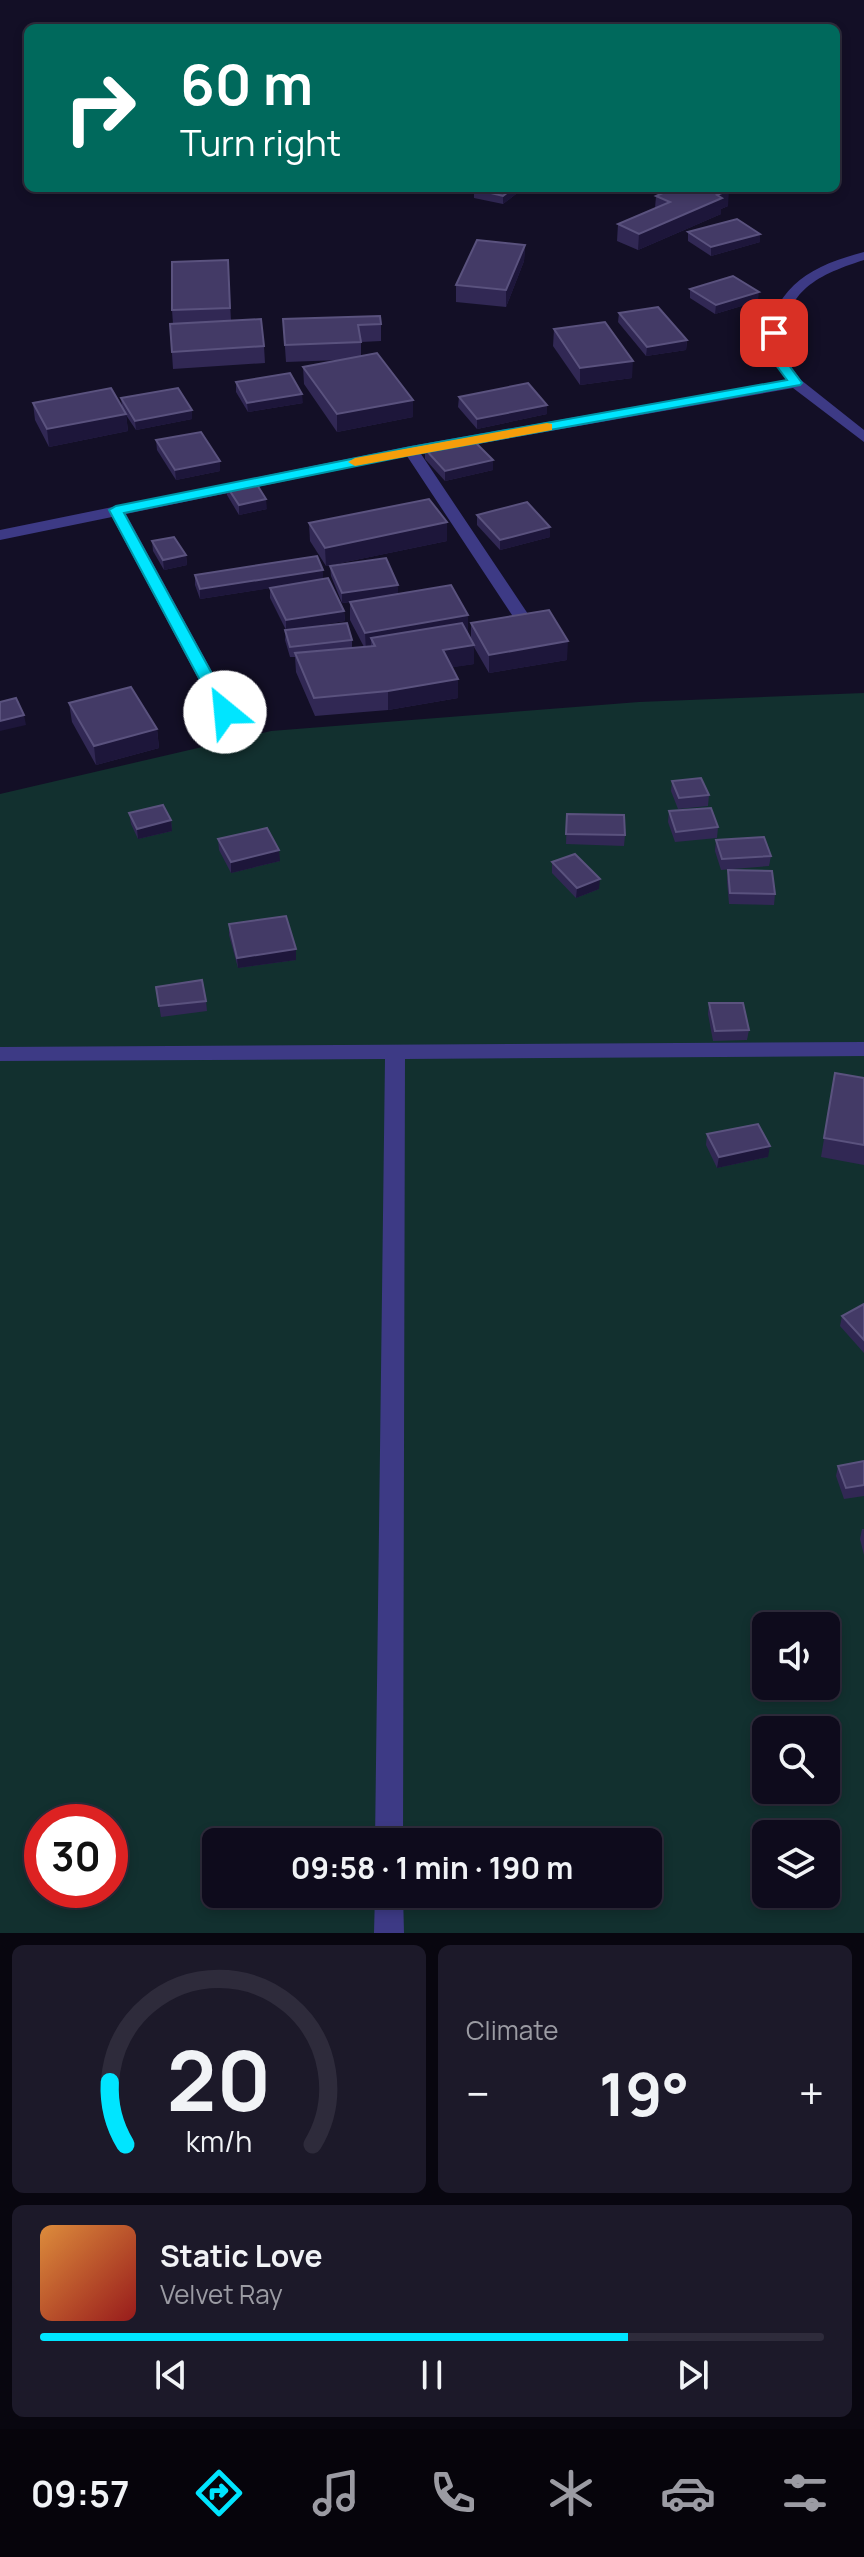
<!DOCTYPE html>
<html lang="en">
<head>
<meta charset="utf-8">
<style>
  :root { --surface:#0e0b1c; --page:#1c1929; --text:#f1f3f6; --muted:#9b9ba3; --line:#2e2b3b; --accent:#00e5ff }
  body { margin:0; font-family:Manrope,sans-serif; background:var(--page); color:var(--text); height:100vh; display:flex; flex-direction:column; font-size:30px; white-space:nowrap }
  * { box-sizing:border-box; margin:0 }
  p { font-size:26px; color:var(--muted) }
  .icon { flex:none; width:44px; height:44px; fill:none; stroke:currentColor; stroke-width:2; stroke-linecap:round; stroke-linejoin:round }
  .map { position:relative; height:1933px; overflow:hidden }
  .side { display:flex; flex-direction:column; gap:12px; padding:12px; background:#08060f; flex:1 }
  .side>* { flex:none }
  .top-card { position:absolute; left:24px; top:24px; width:816px; height:168px; border-radius:12px; box-shadow:0 4px 12px #0003,0 0 0 2px var(--line); background:#00695c; color:#fff; overflow:hidden }
  .controls { position:absolute; left:752px; top:1612px; display:grid; gap:16px }
  .controls a { display:grid; place-items:center; width:88px; height:88px; border-radius:12px; background:var(--surface); box-shadow:0 4px 12px #0003,0 0 0 2px var(--line); font-size:40px }
  .speed { position:absolute; left:24px; top:1804px; display:flex; gap:16px; font-size:40px; font-weight:700; text-align:center }
  .speed>* { display:grid; place-content:center; width:104px; height:104px; border-radius:50%; background:var(--surface); box-shadow:0 4px 12px #0003,0 0 0 2px var(--line); line-height:1 }
  .speed .limit { border:12px solid #d22; background:#fff; color:#111 }
  .pin { position:absolute; display:grid; place-items:center; width:68px; height:68px; color:#fff; margin:-34px; border-radius:16px; box-shadow:0 4px 12px #0006 }
  .me { position:absolute; width:88px; margin:-44px; rotate:332deg; stroke-linejoin:round; filter:drop-shadow(0 0 6px #0008) }
  .turn { display:flex; align-items:center; gap:28px; height:168px; padding:0 24px; font-size:36px }
  .turn .icon { width:104px; height:104px; stroke-width:2.5 }
  .turn b { display:block; font-size:56px; line-height:68px }
  .big { font-size:60px; font-weight:700; line-height:1.1 }
  .side .widget { flex:1; display:flex; flex-direction:column; justify-content:center; gap:12px; min-width:0; padding:0 28px; border-radius:12px; background:var(--page) }
  .side .dial { align-items:center; gap:0 }
  .dial svg { height:208px; overflow:visible; fill:none; stroke:var(--line); stroke-width:7; stroke-linecap:round; text-anchor:middle }
  .dial text { fill:var(--text); stroke:none }
  .song { display:flex; align-items:center; gap:24px }
  .cover { width:96px; height:96px; border-radius:12px; background:linear-gradient(135deg,hsl(30 70% 55%),hsl(0 70% 35%)) }
  .played { height:8px; border-radius:4px; background:linear-gradient(90deg,var(--accent) 75%,var(--line) 75%) }
  .keys { display:flex; justify-content:space-around; direction:ltr }
  .heat { display:flex; justify-content:space-between; align-items:center; font-size:44px; direction:ltr }
  .side .tiles { flex:1; display:grid; gap:12px; grid-template-columns:1fr 1fr }
  .widget:last-child { grid-column:span 2 }
  .trip { position:absolute; left:202px; top:1828px; width:460px; height:80px; border-radius:12px; background:var(--surface); box-shadow:0 4px 12px #0003,0 0 0 2px var(--line); font-weight:700; line-height:80px; text-align:center }
  .dock { display:flex; height:128px; justify-content:space-around; align-items:center; background:#06040b; color:var(--muted) }
  .dock .icon { width:56px; height:56px }
  .dock .selected { color:var(--accent) }
  .dock b { font-size:36px; color:var(--text) }
  .map>svg:first-child { display:block }
  .green { fill:#12302f; fill-rule:evenodd }
  .lines { fill:none; stroke-linecap:round; stroke-linejoin:round }
  .street { fill:#3d3a85; fill-rule:evenodd }
  .wall { fill:#312854 }
  .shaded-wall { fill:#1d163a }
  .building { fill:#433a66; stroke:#5a527e; stroke-width:2 }
  .route { fill:#00e5ff; stroke:#0095a6; stroke-width:2 }
  .slow { fill:#f59e0b }
</style>
</head>
<body>
<div class="map">
<svg width="864" height="1933" viewBox="0 0 864 1933">
  <rect width="100%" height="100%" fill="#130f26"/>
  <path class="green" d="M864,693V1933H0V794L271,731L639,702ZM766,1626H826V1686H766ZM766,1730H826V1790H766ZM42,1822H110V1890H42ZM766,1834H826V1894H766ZM216,1842H648V1894H216Z"/>
  <g class="lines">
    <g class="street">
      <path d="M864,252V260C811,277 787,292 778,349L801,380L864,430V442L793,388L421,454L528,614L526,618H514L407,456L126,514L234,712L231,716L225,717L216,712L112,517L0,540V530L411,446L787,380L764,349C774,288 806,267 864,252Z"/>
      <polygon points="864,1042 864,1056 405,1059 403,1842 375,1842 385,1059 0,1061 0,1047"/>
      <polygon points="375,1894 403,1894 404,1933 374,1933"/>
    </g>
  </g>
  <g class="wall">
    <polygon points="476,188 516,188 516,194 503,204 474,198 474,189"/>
    <polygon points="656,196 728,206 721,209 721,214 638,250 617,241 618,224 655,208"/>
    <polygon points="688,232 760,234 760,242 711,256 688,241"/>
    <polygon points="525,245 524,261 506,307 456,302 456,285"/>
    <polygon points="228,260 231,321 264,346 265,363 173,369 170,324 173,324 172,310"/>
    <polygon points="690,289 758,301 715,314 690,298"/>
    <polygon points="619,313 687,340 686,350 646,356 618,322"/>
    <polygon points="283,319 381,324 381,341 361,342 361,356 413,400 413,417 337,432 304,384 303,367 341,360 286,362"/>
    <polygon points="554,329 632,378 580,385 553,346"/>
    <polygon points="236,382 303,403 248,412 236,392"/>
    <polygon points="459,397 547,405 547,414 477,429 458,407"/>
    <polygon points="121,398 192,410 192,419 136,430 126,415 128,431 49,447 35,420 33,403 122,407"/>
    <polygon points="156,440 220,471 176,480 157,450"/>
    <polygon points="425,449 493,460 493,470 445,481 425,459"/>
    <polygon points="226,485 267,509 239,515 227,495"/>
    <polygon points="477,515 550,527 550,537 500,550 477,525"/>
    <polygon points="447,522 447,541 326,566 310,541 309,523"/>
    <polygon points="152,541 186,555 187,565 164,570 153,551"/>
    <polygon points="330,566 398,585 398,594 468,633 471,639 471,623 567,660 489,673 474,647 474,664 452,667 458,698 388,710 315,716 296,672 295,657 290,657 285,640 286,630 270,598 270,588 200,599 195,585 195,575 323,570 323,579 344,611 345,621 299,628 352,640 352,648 364,647 350,620 350,602 359,601 342,603 331,576"/>
    <polygon points="69,703 157,729 159,748 96,765 72,722"/>
    <polygon points="672,781 709,795 708,806 678,809 671,791"/>
    <polygon points="669,811 718,827 717,838 675,842 668,822"/>
    <polygon points="129,813 171,820 172,831 138,839 131,824"/>
    <polygon points="567,814 625,835 624,846 566,844"/>
    <polygon points="218,839 280,861 231,873 219,850"/>
    <polygon points="716,840 771,856 769,866 721,870 715,851"/>
    <polygon points="552,862 599,889 576,898 552,873"/>
    <polygon points="728,870 775,894 774,905 729,904 727,881"/>
    <polygon points="229,924 296,949 296,960 238,968 229,935"/>
    <polygon points="156,987 206,1001 207,1011 161,1017"/>
    <polygon points="709,1003 749,1030 747,1040 713,1041 708,1014"/>
    <polygon points="835,1073 864,1078 864,1165 821,1157"/>
    <polygon points="707,1134 768,1157 717,1168 706,1145"/>
    <polygon points="864,1304 864,1353 840,1326 842,1316"/>
    <polygon points="864,1461 864,1496 844,1499 836,1476 838,1466"/>
    <polygon points="862,1529 864,1529 864,1555 860,1539"/>
  </g>
  <g class="shaded-wall">
    <polygon points="513,188 516,188 516,194 503,204 503,196"/>
    <polygon points="729,190 728,206 721,209 721,214 638,250 639,234"/>
    <polygon points="760,234 760,242 711,256 711,247"/>
    <polygon points="525,245 524,261 506,307 506,290"/>
    <polygon points="759,292 758,301 715,314 716,305"/>
    <polygon points="687,340 686,350 646,356 647,347"/>
    <polygon points="633,361 632,378 580,385 580,368"/>
    <polygon points="302,394 303,403 248,412 247,403"/>
    <polygon points="413,400 413,417 337,432 337,414"/>
    <polygon points="547,405 547,414 477,429 477,419"/>
    <polygon points="192,410 192,419 136,430 135,421"/>
    <polygon points="126,414 128,431 49,447 47,429"/>
    <polygon points="493,460 493,470 445,481 445,471"/>
    <polygon points="220,461 220,471 176,480 175,470"/>
    <polygon points="266,499 267,509 239,515 239,505"/>
    <polygon points="447,522 447,541 326,566 325,548"/>
    <polygon points="550,527 550,537 500,550 500,540"/>
    <polygon points="186,555 187,565 164,570 163,560"/>
    <polygon points="323,570 323,580 200,599 200,589"/>
    <polygon points="398,585 398,595 342,603 342,593"/>
    <polygon points="344,611 345,621 286,631 286,620"/>
    <polygon points="468,615 468,634 375,646 371,638 371,651 366,652 365,633"/>
    <polygon points="568,641 567,660 489,673 489,655"/>
    <polygon points="474,645 474,664 443,669 443,650"/>
    <polygon points="458,679 458,698 388,710 388,691"/>
    <polygon points="24,715 26,725 0,731 0,721"/>
    <polygon points="157,729 159,748 96,765 94,746"/>
    <polygon points="171,820 172,831 138,839 137,829"/>
    <polygon points="279,850 280,861 231,873 231,862"/>
    <polygon points="600,879 599,889 576,898 577,888"/>
    <polygon points="296,949 296,960 238,968 237,958"/>
    <polygon points="770,1146 768,1157 717,1168 719,1157"/>
  </g>
  <g class="building">
    <polygon points="476,188 513,188 503,196 474,189"/>
    <polygon points="674,188 725,188 729,190 717,195 722,198 639,234 618,224 670,202 656,196"/>
    <polygon points="737,219 760,234 711,247 688,232"/>
    <polygon points="477,240 525,245 506,290 456,285"/>
    <polygon points="228,260 230,308 172,310 172,262"/>
    <polygon points="733,276 759,292 716,305 690,289"/>
    <polygon points="658,307 687,340 647,347 619,313"/>
    <polygon points="380,316 381,324 358,325 361,342 285,345 283,319"/>
    <polygon points="261,319 264,346 172,352 170,324"/>
    <polygon points="605,322 633,361 580,368 554,329"/>
    <polygon points="377,353 413,400 337,414 303,367"/>
    <polygon points="290,373 302,394 247,403 236,382"/>
    <polygon points="528,383 547,405 477,419 459,397"/>
    <polygon points="111,388 126,414 47,429 33,403"/>
    <polygon points="178,388 192,410 135,421 121,398"/>
    <polygon points="201,432 220,461 175,470 156,440"/>
    <polygon points="472,439 493,460 445,471 425,449"/>
    <polygon points="254,480 266,499 239,505 226,485"/>
    <polygon points="429,499 447,522 325,548 309,523"/>
    <polygon points="527,502 550,527 500,540 477,515"/>
    <polygon points="174,537 186,555 163,560 152,541"/>
    <polygon points="317,556 323,570 200,589 195,575"/>
    <polygon points="386,558 398,585 342,593 330,566"/>
    <polygon points="328,578 344,611 286,620 270,588"/>
    <polygon points="451,585 468,615 365,633 350,602"/>
    <polygon points="549,610 568,641 489,655 471,623"/>
    <polygon points="347,623 352,640 290,647 285,630"/>
    <polygon points="462,623 474,645 443,650 458,679 388,691 314,698 295,653 375,646 371,638"/>
    <polygon points="131,687 157,729 94,746 69,703"/>
    <polygon points="16,698 24,715 0,721 0,702"/>
    <polygon points="701,778 709,795 679,798 672,781"/>
    <polygon points="163,805 171,820 137,829 129,813"/>
    <polygon points="711,808 718,827 676,832 669,811"/>
    <polygon points="567,814 624,815 625,835 566,834"/>
    <polygon points="267,828 279,850 231,862 218,839"/>
    <polygon points="764,837 771,856 722,859 716,840"/>
    <polygon points="575,854 600,879 577,888 552,862"/>
    <polygon points="728,870 772,871 775,894 730,893"/>
    <polygon points="286,916 296,949 237,958 229,924"/>
    <polygon points="202,980 206,1001 159,1006 156,987"/>
    <polygon points="709,1003 743,1003 749,1030 715,1031"/>
    <polygon points="835,1073 864,1078 864,1145 824,1138"/>
    <polygon points="758,1124 770,1146 719,1157 707,1134"/>
    <polygon points="864,1304 864,1340 842,1316"/>
    <polygon points="864,1461 864,1485 846,1488 838,1466"/>
  </g>
  <polygon class="route" points="774,329 780,333 777,349 802,383 800,385 411,455 124,513 233,712 231,715 220,715 217,712 109,510 116,506 411,447 787,380 764,349 767,333"/>
  <polygon class="slow" points="547,423 552,424 552,430 355,466 348,462 355,458"/>
</svg>
<div class="controls">
<a><svg class="icon" aria-label="sound" viewBox="0 0 24 24"><path d="M4 9h4l5-4v14l-5-4H4zM17 9q2 3 0 6"/></svg></a>
<a><svg class="icon" aria-label="search" viewBox="0 0 24 24"><circle cx="10" cy="10" r="6"/><path d="M15 15l6 6"/></svg></a>
<a><svg class="icon" aria-label="layers" viewBox="0 0 24 24"><path d="M12 4l9 5-9 5-9-5zM3 14l9 5 9-5"/></svg></a>
</div>
<div class="speed"><div class="limit">30</div></div>
<div class="pin" style="left:774px;top:333px;background:#d93025"><svg class="icon" aria-label="arrive" viewBox="0 0 24 24"><path d="M6 21V4h12l-3 4 3 4H6"/></svg></div>
<svg class="me" style="left:225px;top:712px" viewBox="-20 -20 40 40"><circle r="19" fill="#fff"/><path d="M0-13L10 11 0 6-10 11z" fill="#00e5ff"/></svg>
<div class="trip">09:58 · 1 min · 190 m</div>
<div class="top-card">
<div class="turn"><svg class="icon" aria-label="right" viewBox="0 0 24 24"><path d="M7 20v-9h11M14 6l5 5-5 5"/></svg><div><b>60 m</b>Turn right</div></div>
</div>
</div>
<section class="side">
<div class="tiles">
<div class="widget dial"><svg viewBox="0 0 100 80">
<path d="M14 69A42 42 0 1 1 86 69"/>
<path d="M14 69A42 42 0 0 1 8 45" stroke="#00e5ff"/>
<text x="50" y="56" font-size="32" font-weight="700">20</text>
<text x="50" y="72" font-size="11">km/h</text>
</svg></div>
<div class="widget"><p>Climate</p>
<div class="heat"><a>−</a><b class="big">19°</b><a>+</a></div>
</div>
<div class="widget">
<div class="song"><i class="cover"></i><div><b>Static Love</b><p>Velvet Ray</p></div></div>
<div class="played"></div>
<div class="keys"><svg class="icon" aria-label="previous" viewBox="0 0 24 24"><path d="M18 5L8 12l10 7zM5 5v14"/></svg><svg class="icon" aria-label="pause" viewBox="0 0 24 24"><path d="M8 5v14M16 5v14"/></svg><svg class="icon" aria-label="next" viewBox="0 0 24 24"><path d="M6 5l10 7-10 7zM19 5v14"/></svg></div>
</div>
</div>
</section>
<nav class="dock">
<b>09:57</b>
<svg class="icon selected" aria-label="directions" viewBox="0 0 24 24"><path d="M12 3l9 9-9 9-9-9zM9 14v-3h6M13 9l2 2-2 2"/></svg>
<svg class="icon" aria-label="music" viewBox="0 0 24 24"><path d="M9 18V5l10-2v13"/><circle cx="6" cy="18" r="3"/><circle cx="16" cy="16" r="3"/></svg>
<svg class="icon" aria-label="phone" viewBox="0 0 24 24"><path d="M5 4h4l2 5-3 2q2 4 5 5l2-3 5 2v4C11 20 4 13 5 4z"/></svg>
<svg class="icon" aria-label="climate" viewBox="0 0 24 24"><path d="M12 3v18M4 7l16 10M4 17L20 7"/></svg>
<svg class="icon" aria-label="car" viewBox="0 0 24 24"><path d="M5 17H2v-5l4-1 3-4h7l3 4 3 1v5h-3M9 17h6M6 11h13"/><circle cx="7" cy="17" r="2"/><circle cx="17" cy="17" r="2"/></svg>
<svg class="icon" aria-label="filters" viewBox="0 0 24 24"><path d="M4 7h16M4 17h16"/><circle cx="9" cy="7" r="2"/><circle cx="15" cy="17" r="2"/></svg>
</nav>
</body>
</html>
